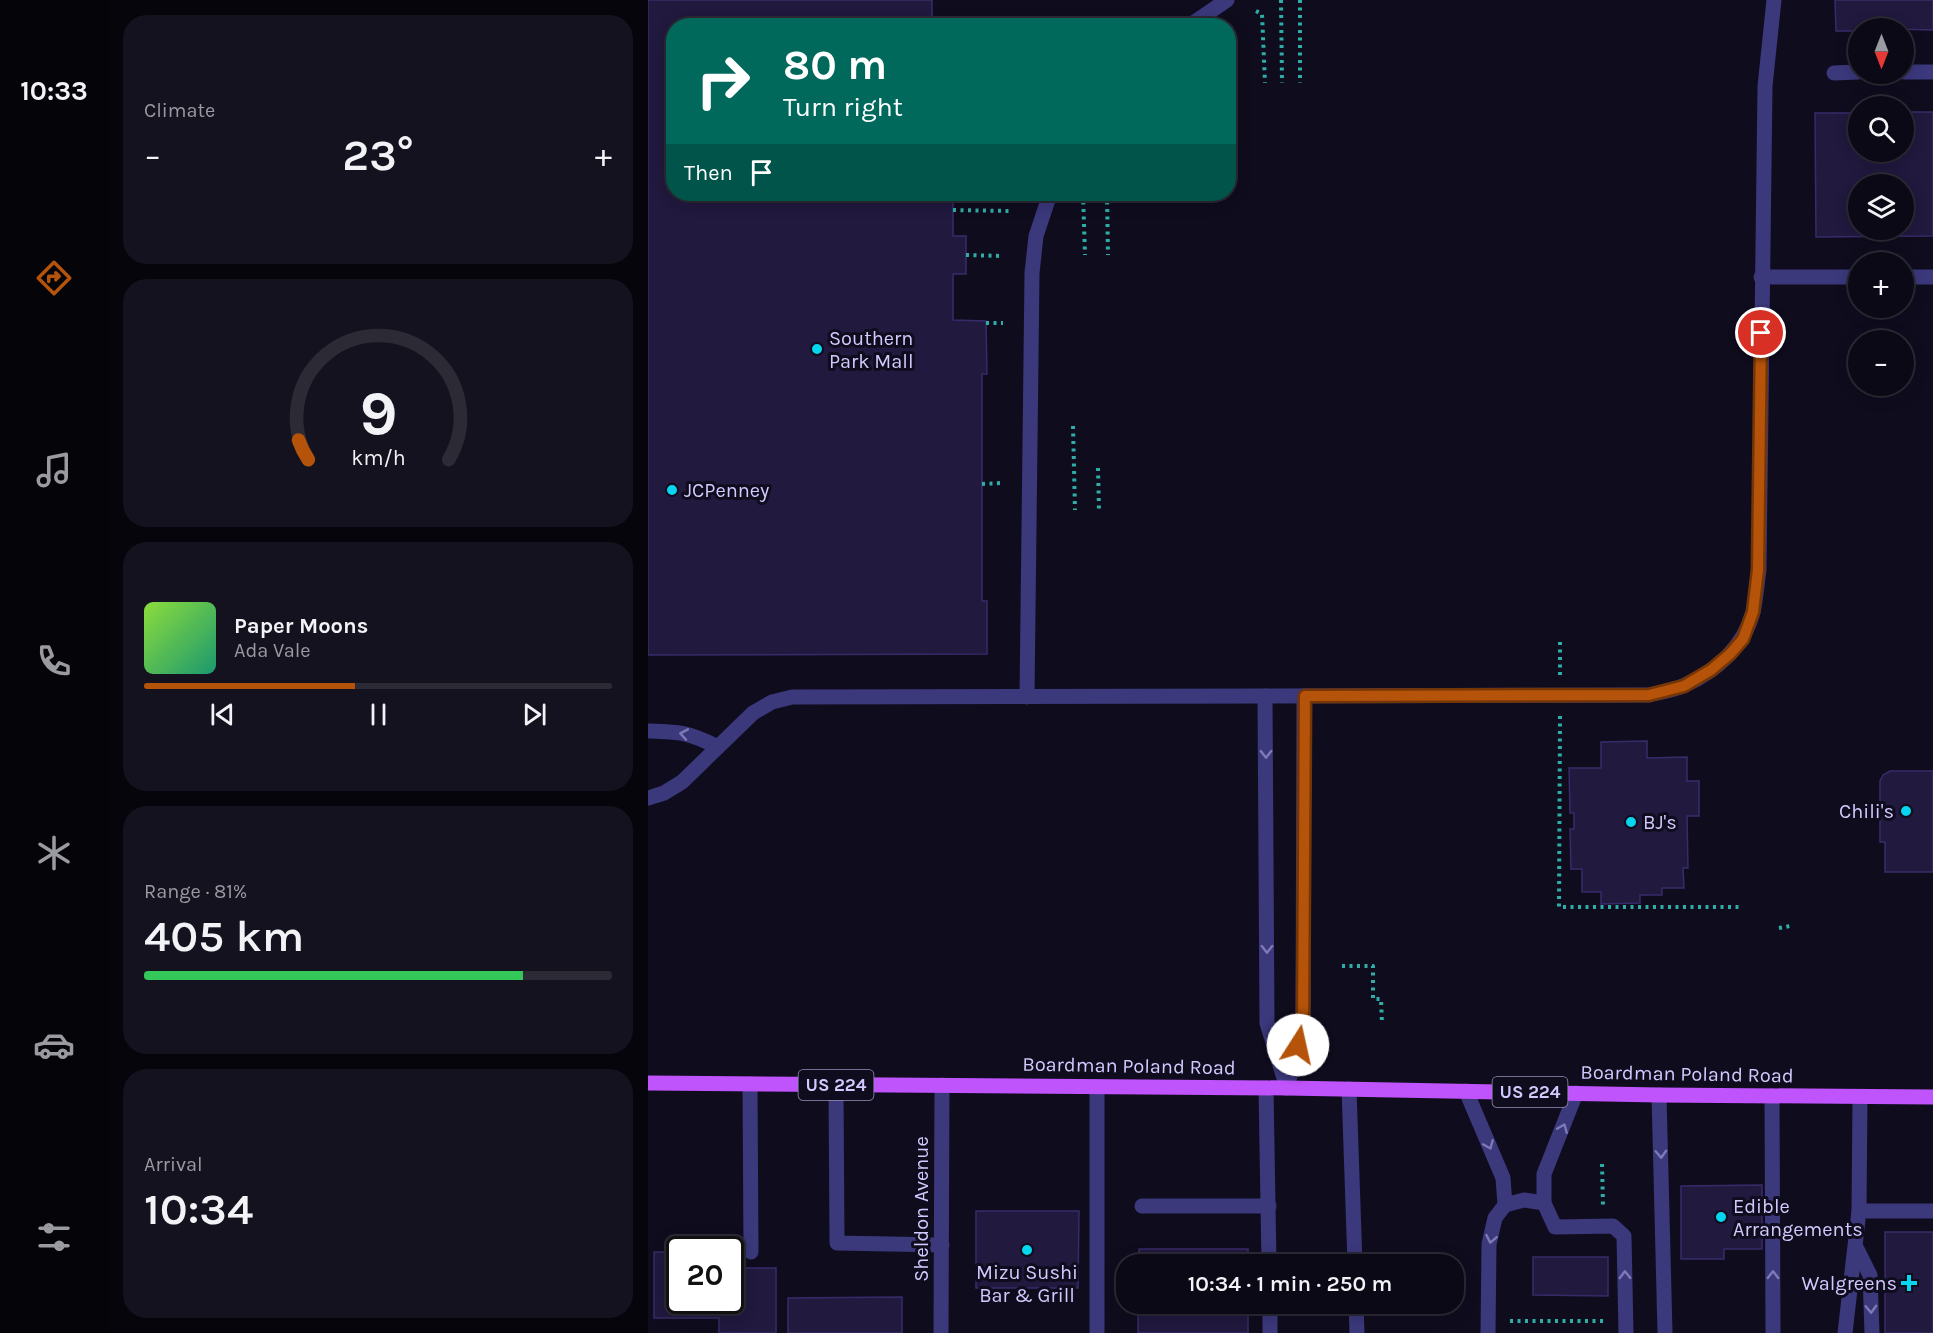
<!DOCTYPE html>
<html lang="en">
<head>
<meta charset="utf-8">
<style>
  :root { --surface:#0b0916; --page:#14121f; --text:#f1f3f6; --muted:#9a9aa1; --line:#2b2a35; --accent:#b45309 }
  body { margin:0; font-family:Karla,sans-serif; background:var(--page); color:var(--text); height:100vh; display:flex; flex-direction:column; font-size:22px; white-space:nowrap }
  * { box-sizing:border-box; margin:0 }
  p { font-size:20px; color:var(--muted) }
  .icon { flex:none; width:33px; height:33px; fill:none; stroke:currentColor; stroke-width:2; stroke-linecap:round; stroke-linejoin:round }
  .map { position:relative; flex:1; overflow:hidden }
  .drawer { display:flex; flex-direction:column; gap:15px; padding:15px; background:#06050c; width:540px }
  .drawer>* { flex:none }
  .top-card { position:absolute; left:18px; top:18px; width:570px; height:183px; border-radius:24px; box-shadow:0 3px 15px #0003,0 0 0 2px var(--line); background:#00695c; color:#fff; overflow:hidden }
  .needle { width:39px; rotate:180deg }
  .controls { position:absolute; left:1200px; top:18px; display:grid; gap:12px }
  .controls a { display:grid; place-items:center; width:66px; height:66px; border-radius:50%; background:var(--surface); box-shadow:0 3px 15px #0003,0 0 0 2px var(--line); font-size:30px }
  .speed { position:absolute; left:18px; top:1236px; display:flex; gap:12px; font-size:30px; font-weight:700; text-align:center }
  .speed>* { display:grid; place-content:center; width:78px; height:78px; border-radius:50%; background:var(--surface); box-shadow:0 3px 15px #0003,0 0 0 2px var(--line); line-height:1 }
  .speed .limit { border:3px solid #111; border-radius:9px; background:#fff; color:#111 }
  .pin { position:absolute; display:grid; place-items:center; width:51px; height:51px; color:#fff; margin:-26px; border:3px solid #fff; border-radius:50%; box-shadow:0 2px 6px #0007 }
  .me { position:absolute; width:66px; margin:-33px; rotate:10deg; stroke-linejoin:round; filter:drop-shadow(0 0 4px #0008) }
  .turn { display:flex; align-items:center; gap:21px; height:126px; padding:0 18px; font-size:27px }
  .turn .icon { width:78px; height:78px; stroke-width:2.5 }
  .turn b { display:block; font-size:42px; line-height:51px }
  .then { display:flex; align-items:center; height:57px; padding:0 18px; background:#0003; gap:12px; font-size:22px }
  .big { font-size:45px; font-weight:600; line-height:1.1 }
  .drawer .widget { flex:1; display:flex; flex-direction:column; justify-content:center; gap:9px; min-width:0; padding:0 21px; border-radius:24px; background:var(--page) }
  .drawer .dial { align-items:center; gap:0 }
  .dial svg { height:156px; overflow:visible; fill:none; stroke:var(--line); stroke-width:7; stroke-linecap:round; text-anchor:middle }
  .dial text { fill:var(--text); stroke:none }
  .song { display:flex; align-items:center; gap:18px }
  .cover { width:72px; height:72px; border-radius:9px; background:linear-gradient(135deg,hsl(90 70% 55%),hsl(160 70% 35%)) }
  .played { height:6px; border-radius:3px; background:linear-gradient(90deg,var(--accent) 45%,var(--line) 45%) }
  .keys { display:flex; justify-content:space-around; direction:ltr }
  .heat { display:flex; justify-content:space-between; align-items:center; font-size:33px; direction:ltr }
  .charge { height:9px; border-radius:4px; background:linear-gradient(90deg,#34c759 81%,var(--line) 0) }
  .trip { position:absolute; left:468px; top:1254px; width:348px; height:60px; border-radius:24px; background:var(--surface); box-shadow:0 3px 15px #0003,0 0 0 2px var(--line); font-weight:600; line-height:60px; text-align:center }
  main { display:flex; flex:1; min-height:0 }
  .dock { display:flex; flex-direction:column; width:108px; justify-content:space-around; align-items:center; background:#040409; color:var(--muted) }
  .dock .icon { width:42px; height:42px }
  .dock .on { color:var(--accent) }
  .dock b { font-size:27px; color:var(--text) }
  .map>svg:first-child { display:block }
  .building { fill:#21193e; stroke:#382b6a; stroke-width:1.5; fill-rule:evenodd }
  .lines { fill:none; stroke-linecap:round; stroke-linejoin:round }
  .path { stroke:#2fada7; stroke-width:4; stroke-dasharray:3 4.5; stroke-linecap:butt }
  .lane { stroke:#3b387c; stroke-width:15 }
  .street { stroke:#3b387c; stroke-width:15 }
  .primary { stroke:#bf53fc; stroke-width:15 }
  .oneway { stroke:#7e7ab6 }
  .route-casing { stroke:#753606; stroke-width:15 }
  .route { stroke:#b45309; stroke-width:10 }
  .poi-dot { fill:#05d5ef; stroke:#0f0c1e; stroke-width:2 }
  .labels { text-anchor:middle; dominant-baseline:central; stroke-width:6; stroke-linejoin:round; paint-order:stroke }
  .shield { fill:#0f0c1e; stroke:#9791bb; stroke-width:1.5 }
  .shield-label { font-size:18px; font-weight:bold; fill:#d1cafe }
  .poi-label { font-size:20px; fill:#d1cafe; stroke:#0f0c1e; text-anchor:start }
  .street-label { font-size:20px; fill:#d1cafe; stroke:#0f0c1e }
</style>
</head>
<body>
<main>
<nav class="dock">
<b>10:33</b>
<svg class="icon on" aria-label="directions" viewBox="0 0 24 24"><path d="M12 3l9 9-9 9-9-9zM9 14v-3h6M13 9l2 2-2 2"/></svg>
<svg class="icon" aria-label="music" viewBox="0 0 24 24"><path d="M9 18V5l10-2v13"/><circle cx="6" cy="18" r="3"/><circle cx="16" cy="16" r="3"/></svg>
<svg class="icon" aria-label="phone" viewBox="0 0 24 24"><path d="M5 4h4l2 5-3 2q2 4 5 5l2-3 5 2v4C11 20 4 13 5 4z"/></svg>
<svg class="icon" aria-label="climate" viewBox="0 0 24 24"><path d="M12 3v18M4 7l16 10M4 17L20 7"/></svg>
<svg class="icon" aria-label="car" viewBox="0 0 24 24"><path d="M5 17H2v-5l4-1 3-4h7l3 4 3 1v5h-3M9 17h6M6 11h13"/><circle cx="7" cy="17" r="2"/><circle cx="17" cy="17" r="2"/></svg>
<svg class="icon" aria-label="filters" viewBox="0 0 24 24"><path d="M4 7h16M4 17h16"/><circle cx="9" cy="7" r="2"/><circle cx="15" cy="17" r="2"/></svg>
</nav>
<section class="drawer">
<div class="widget"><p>Climate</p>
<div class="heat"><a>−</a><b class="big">23°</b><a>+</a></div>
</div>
<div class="widget dial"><svg viewBox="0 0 100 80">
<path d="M14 69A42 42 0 1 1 86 69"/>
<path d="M14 69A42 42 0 0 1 9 59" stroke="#b45309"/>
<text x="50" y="56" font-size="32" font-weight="700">9</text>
<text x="50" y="72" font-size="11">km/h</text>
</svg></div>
<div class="widget">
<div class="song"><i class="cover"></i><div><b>Paper Moons</b><p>Ada Vale</p></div></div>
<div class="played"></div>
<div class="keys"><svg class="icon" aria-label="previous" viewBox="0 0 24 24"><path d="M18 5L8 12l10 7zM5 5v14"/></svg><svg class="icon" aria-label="pause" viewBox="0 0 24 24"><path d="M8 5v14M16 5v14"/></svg><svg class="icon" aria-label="next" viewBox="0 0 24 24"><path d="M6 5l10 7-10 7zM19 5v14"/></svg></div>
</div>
<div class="widget"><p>Range · 81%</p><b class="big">405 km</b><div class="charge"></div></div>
<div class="widget"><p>Arrival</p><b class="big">10:34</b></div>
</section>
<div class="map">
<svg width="1285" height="1333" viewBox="0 0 1285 1333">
  <rect width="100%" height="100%" fill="#0f0c1e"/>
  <g class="building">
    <polygon points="0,0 284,0 284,23 304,23 304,26 26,26 26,194 305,194 305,236 318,236 318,274 305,274 305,320 338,321 339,374 334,374 334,601 339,601 339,654 0,655"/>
    <polygon points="1187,0 1285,0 1285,30 1210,28 1210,31 1188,31"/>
    <path d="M1256,112H1285V236L1168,237L1167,113H1210V152H1256ZM1210,184H1256V230H1210Z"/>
    <polygon points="999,741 999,758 1039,757 1039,781 1051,781 1051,816 1039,816 1040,868 1035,868 1036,888 1014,888 1014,895 992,895 992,903 953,904 953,892 934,892 934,869 923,869 922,829 926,829 926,813 922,813 921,768 953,768 953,742"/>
    <polygon points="1242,771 1285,771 1285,872 1237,872 1237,842 1232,842 1232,781 1235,775"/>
    <polygon points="1114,1185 1114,1249 1076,1249 1076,1259 1033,1259 1033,1186"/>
    <polygon points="328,1211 431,1211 430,1288 328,1288"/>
    <rect x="1237" y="1232" width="48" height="101"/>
    <rect x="491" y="1249" width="109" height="15"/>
    <polygon points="6,1252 32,1252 32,1300 82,1300 82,1268 128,1268 128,1333 71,1333 71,1318 6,1318"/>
    <polygon points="885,1257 960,1257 960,1296 885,1295"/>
    <polygon points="254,1297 254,1333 140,1333 140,1298"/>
    <rect x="490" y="1304" width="110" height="29"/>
  </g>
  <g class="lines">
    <g class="path">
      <polyline points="633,0 634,83"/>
      <polyline points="652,0 652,83"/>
      <polyline points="608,11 614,14 617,83"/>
      <polyline points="435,194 437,255"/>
      <polyline points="459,194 460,255"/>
      <polyline points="305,210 364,211"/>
      <polyline points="318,255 355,256"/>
      <polyline points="338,323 355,323"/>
      <polyline points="425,426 427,510"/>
      <polyline points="450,468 451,510"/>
      <polyline points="334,484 354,483"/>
      <polyline points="912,675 912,640"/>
      <polyline points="912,716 911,907 1094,907"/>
      <polyline points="1131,928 1142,926"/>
      <polyline points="694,966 725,966 725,999 733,999 734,1024"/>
      <polyline points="954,1164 955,1205"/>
      <polyline points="862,1321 956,1321"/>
    </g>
    <g class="lane">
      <polyline points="541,26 579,0"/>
      <polyline points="1256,72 1285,72"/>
      <polyline points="1186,73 1210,72"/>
      <polyline points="1113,277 1210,277"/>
      <polyline points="1256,277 1285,277"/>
      <polyline points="617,696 619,1023 639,1088"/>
      <polyline points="379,697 384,273 388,236 402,194"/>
      <path d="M0,731C33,732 40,732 70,747"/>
      <path d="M0,798L16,793L34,782L105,713L124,702L144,697L1001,695C1013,692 1027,690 1037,685C1069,671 1096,646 1105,612C1108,599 1109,584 1111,570L1117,86L1126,0"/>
      <polyline points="102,1084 103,1252"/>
      <polyline points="188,1085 189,1243 294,1245"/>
      <polyline points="618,1088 621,1264"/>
      <polyline points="639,1088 655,1024 656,696"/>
      <polyline points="701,1089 707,1264"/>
      <polyline points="818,1091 855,1178 857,1205"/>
      <polyline points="1011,1095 1017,1333"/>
      <polyline points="1124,1096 1125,1333"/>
      <polyline points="1212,1097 1211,1211 1285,1211"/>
      <polyline points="896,1203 896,1174 928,1093"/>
      <polyline points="494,1206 621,1206"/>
      <polyline points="1208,1247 1222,1275 1224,1333"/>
      <polyline points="622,1304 622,1333"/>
      <polyline points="708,1304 709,1333"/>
      <polyline points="449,1333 449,1087"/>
      <polyline points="840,1333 841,1244 847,1218 857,1205 876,1200 896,1203 907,1227 965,1226 976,1236 978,1333"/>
      <polyline points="1197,1333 1211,1211"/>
    </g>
    <polyline class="street" points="293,1333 294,1085"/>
    <polyline class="primary" points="0,1083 639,1088 1011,1095 1285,1097"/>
  </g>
  <defs><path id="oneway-chevron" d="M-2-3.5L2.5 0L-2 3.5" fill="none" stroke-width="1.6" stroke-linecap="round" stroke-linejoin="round" transform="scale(1.5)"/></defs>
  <g class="oneway">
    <use href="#oneway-chevron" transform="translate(36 734) rotate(-170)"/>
    <use href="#oneway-chevron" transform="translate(618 754) rotate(90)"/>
    <use href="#oneway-chevron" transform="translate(619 949) rotate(90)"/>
    <use href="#oneway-chevron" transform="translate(915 1128) rotate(-68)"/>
    <use href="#oneway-chevron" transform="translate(841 1145) rotate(67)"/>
    <use href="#oneway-chevron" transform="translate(1013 1154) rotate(88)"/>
    <use href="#oneway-chevron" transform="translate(843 1239) rotate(101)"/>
    <use href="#oneway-chevron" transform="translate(977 1275) rotate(-91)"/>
    <use href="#oneway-chevron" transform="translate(1125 1275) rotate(-90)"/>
    <use href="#oneway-chevron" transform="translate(1223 1309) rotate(88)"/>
  </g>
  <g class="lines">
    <defs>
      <polyline id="route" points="650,1045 655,1024 657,696 1001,695 1036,686 1063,670 1082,654 1095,639 1105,612 1110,570 1113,333"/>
    </defs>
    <use href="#route" class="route-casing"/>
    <use href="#route" class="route"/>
  </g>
  <g class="poi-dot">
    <circle cx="169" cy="349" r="6"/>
    <circle cx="24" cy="490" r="6"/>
    <circle cx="1258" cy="811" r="6"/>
    <circle cx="983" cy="822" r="6"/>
    <circle cx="1073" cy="1217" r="6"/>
    <circle cx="379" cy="1250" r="6"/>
    <path d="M1258 1274h6v6h6v6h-6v6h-6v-6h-6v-6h6z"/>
  </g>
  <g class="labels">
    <g class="shield">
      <rect x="150.5" y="1070" width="75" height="30" rx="4.5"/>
      <rect x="844.5" y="1077" width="75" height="30" rx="4.5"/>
    </g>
    <g class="shield-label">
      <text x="188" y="1085">US 224</text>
      <text x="882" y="1092">US 224</text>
    </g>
    <g class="poi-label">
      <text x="181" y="338">Southern<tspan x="181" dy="23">Park Mall</tspan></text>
      <text x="36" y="490">JCPenney</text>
      <text x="1246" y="811" text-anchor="end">Chili's</text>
      <text x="995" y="822">BJ's</text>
      <text x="1085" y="1206">Edible<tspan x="1085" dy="23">Arrangements</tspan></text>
      <text x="379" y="1272" text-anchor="middle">Mizu Sushi<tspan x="379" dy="23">Bar &amp; Grill</tspan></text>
      <text x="1249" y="1283" text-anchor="end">Walgreens</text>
    </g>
    <g class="street-label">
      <text transform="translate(481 1066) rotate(1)">Boardman Poland Road</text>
      <text transform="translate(1039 1074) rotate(1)">Boardman Poland Road</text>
      <text transform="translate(273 1209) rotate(-90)">Sheldon Avenue</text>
    </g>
  </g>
</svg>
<div class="controls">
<a><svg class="needle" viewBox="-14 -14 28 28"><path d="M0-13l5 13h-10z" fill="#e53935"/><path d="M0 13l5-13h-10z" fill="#9a9aa1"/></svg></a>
<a><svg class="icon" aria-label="search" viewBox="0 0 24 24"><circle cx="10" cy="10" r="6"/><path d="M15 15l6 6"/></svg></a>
<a><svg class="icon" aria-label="layers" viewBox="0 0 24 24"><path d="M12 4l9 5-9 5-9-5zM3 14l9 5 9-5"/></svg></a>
<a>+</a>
<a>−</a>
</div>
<div class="speed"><div class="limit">20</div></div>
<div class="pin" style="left:1113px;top:333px;background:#d93025"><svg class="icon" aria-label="arrive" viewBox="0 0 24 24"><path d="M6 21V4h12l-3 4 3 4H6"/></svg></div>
<svg class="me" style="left:650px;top:1045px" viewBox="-20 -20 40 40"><circle r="19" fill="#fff"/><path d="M0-13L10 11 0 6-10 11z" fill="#b45309"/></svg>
<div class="trip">10:34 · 1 min · 250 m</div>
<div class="top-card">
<div class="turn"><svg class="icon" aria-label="right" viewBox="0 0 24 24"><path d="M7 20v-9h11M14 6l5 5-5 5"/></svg><div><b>80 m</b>Turn right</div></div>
<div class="then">Then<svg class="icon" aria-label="arrive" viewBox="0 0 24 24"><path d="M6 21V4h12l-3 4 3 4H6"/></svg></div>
</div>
</div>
</main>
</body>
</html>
